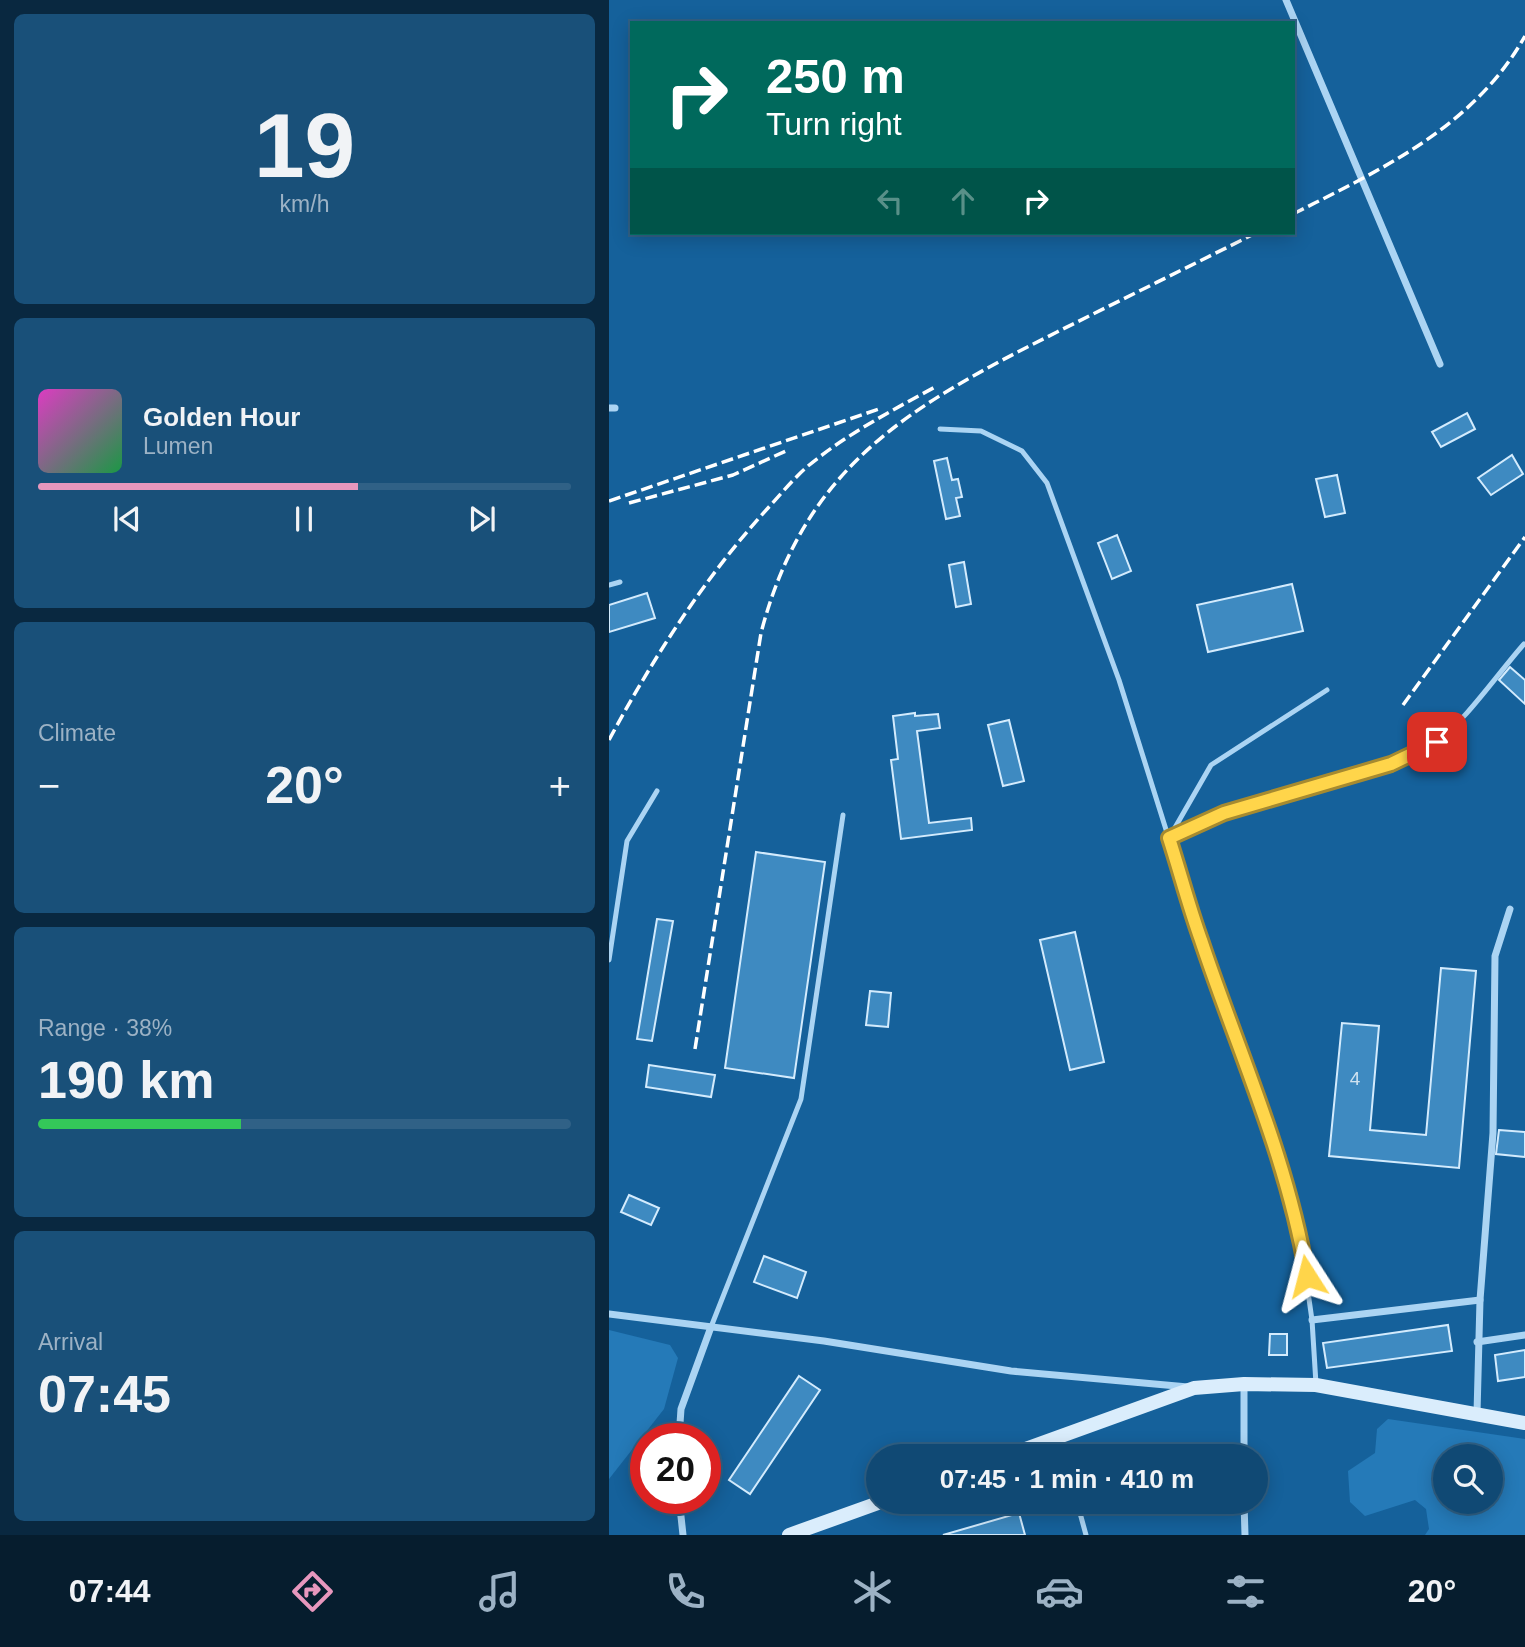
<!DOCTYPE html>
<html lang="en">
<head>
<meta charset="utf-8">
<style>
  :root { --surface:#104974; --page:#195079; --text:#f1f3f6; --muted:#9cb2c5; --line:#306186; --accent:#e797bd }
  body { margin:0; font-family:Arial,sans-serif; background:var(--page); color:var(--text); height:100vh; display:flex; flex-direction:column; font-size:26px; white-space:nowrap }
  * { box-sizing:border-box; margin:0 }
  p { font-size:23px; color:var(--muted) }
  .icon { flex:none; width:38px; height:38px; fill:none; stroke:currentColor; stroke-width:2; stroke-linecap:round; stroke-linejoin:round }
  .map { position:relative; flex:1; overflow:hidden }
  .details { display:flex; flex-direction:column; gap:14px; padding:14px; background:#092840; width:609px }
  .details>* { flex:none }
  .guide { position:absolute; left:21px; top:21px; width:665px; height:214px; border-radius:0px; box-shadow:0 4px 18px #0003,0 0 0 2px var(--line); background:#00695c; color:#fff; overflow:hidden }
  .controls { position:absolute; left:824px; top:1444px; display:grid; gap:14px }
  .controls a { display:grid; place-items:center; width:70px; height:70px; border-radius:50%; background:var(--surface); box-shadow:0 4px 18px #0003,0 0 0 2px var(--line); font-size:35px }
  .speed { position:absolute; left:21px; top:1423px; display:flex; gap:14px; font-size:35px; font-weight:700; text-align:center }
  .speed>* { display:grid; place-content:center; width:91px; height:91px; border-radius:50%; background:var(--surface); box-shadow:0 4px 18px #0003,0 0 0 2px var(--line); line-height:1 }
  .speed .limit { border:10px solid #d22; background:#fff; color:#111 }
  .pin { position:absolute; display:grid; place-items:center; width:60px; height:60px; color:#fff; margin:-30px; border-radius:14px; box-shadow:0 4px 10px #0006 }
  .me { position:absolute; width:77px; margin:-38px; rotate:351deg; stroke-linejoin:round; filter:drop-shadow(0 0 5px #0008) }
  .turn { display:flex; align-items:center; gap:24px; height:147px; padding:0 21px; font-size:32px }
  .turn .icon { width:91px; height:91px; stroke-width:2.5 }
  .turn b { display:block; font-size:49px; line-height:60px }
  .lanes { display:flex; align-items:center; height:66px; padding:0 21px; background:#0003; justify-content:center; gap:35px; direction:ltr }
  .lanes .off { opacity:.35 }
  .big { font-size:52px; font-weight:700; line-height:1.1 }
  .details .widget { flex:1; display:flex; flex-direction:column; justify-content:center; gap:10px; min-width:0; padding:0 24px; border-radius:10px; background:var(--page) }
  .details .dial { align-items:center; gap:0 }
  .dial b { font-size:91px; line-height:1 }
  .song { display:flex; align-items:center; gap:21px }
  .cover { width:84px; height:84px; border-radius:10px; background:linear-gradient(135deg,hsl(310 70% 55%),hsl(140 70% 35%)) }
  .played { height:7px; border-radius:4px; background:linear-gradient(90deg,var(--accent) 60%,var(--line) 60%) }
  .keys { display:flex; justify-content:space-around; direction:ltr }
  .heat { display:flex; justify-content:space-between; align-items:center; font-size:38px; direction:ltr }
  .charge { height:10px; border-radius:5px; background:linear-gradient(90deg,#34c759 38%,var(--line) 0) }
  .trip { position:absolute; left:257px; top:1444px; width:402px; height:70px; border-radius:35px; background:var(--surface); box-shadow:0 4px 18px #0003,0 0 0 2px var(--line); font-weight:700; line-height:70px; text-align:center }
  .tabs { display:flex; height:112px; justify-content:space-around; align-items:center; background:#061d2e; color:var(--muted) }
  .tabs .icon { width:49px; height:49px }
  .tabs .active { color:var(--accent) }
  .tabs b { font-size:32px; color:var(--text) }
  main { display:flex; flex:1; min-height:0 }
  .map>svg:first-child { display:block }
  .green { fill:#257ab8; fill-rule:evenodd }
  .building { fill:#3e8ac1; stroke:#d3ebfd; stroke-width:2 }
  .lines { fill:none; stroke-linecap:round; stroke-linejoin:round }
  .service { stroke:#abd4f3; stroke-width:5 }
  .minor { stroke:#abd4f3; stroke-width:7 }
  .secondary { stroke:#daedfc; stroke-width:14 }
  .rail { stroke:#fff; stroke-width:3.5; stroke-dasharray:12 5; stroke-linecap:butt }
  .route-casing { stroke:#a68a30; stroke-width:18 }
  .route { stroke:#ffd54a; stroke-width:12 }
  .labels { text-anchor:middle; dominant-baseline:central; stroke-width:6; stroke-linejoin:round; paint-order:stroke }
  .number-label { font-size:19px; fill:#cfe2f0 }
</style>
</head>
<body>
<main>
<section class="details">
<div class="widget dial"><b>19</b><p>km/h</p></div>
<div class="widget">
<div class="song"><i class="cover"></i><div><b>Golden Hour</b><p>Lumen</p></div></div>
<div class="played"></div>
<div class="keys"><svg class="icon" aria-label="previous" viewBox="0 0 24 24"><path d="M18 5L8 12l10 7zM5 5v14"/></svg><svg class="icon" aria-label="pause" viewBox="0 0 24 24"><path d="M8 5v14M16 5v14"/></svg><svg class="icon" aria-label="next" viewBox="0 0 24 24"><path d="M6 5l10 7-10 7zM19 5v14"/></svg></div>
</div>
<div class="widget"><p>Climate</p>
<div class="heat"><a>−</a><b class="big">20°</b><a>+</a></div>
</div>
<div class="widget"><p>Range · 38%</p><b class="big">190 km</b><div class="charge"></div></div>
<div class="widget"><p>Arrival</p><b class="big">07:45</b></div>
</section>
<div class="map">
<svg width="916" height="1535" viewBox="0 0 916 1535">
  <rect width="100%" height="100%" fill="#15619b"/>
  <g class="green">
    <polygon points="0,1330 61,1345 69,1358 55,1409 0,1479"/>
    <path d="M779,1419L916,1439V1535H816L820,1529L817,1509L806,1500L756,1516L741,1502L739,1471L766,1453L768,1429ZM836,1456H882V1502H836Z"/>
  </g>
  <g class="building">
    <polygon points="858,413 866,429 832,447 823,432"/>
    <polygon points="903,455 914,474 882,495 869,478"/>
    <polygon points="338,458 343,480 349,479 353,497 347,498 351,516 337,519 325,461"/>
    <polygon points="728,475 736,513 716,517 707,479"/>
    <polygon points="508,535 522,571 503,579 489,543"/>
    <polygon points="355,562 362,604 347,607 340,565"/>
    <polygon points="683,584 694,631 599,652 588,605"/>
    <polygon points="38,593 46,618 0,632 0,605"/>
    <polygon points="901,667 916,680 916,704 890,680"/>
    <polygon points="306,713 306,716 329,714 331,728 308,731 320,823 362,818 363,830 292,839 282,760 289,759 284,716"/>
    <polygon points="400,720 415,781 394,786 379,725"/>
    <polygon points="147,852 216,862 185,1078 116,1068"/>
    <polygon points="48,919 64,921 43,1041 28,1039"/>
    <polygon points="466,932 495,1062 461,1070 431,940"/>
    <polygon points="832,968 867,971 850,1168 720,1156 733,1023 770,1026 761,1130 817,1135"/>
    <polygon points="261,991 282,993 279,1027 257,1025"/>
    <polygon points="40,1065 106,1075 102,1097 37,1087"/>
    <polygon points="890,1130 916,1132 916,1157 887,1154"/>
    <polygon points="20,1195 50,1208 42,1225 12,1212"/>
    <polygon points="155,1256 197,1272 188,1298 145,1282"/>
    <polygon points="839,1325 843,1351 718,1368 714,1343"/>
    <polygon points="661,1334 678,1334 678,1355 660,1355"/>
    <polygon points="916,1350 916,1377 889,1381 886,1355"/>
    <polygon points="190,1376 211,1390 141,1494 120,1480"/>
    <polygon points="410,1513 416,1535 334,1535"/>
  </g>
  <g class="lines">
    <g class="service">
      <polyline points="331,429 372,431 413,451 438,483 510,680 592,941 666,1147 690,1229 703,1320 707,1384"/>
      <polyline points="0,585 11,582"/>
      <path d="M560,838C617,808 680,794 741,776C770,767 802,761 826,743C855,723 890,672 915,644"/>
      <polyline points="560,838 602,765 718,690"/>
      <polyline points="0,960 18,841 48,791"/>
      <polyline points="102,1327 192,1099 234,815"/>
      <polyline points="452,1439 456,1456"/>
      <polyline points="468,1502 477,1535"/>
    </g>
    <g class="minor">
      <polyline points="677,0 831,364"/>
      <polyline points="0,408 6,408"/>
      <polyline points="0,1314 215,1341 402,1371 579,1387"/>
      <polyline points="703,1320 871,1300"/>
      <polyline points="868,1342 916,1335"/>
      <polyline points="635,1384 635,1456"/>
      <polyline points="868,1413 871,1300 884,1133 886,956 901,909"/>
      <polyline points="70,1438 72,1409 102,1327"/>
      <polyline points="70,1498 74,1535"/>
      <polyline points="635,1502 636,1535"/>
    </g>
    <g class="secondary">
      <polyline points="397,1456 585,1388 635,1384 707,1385 916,1423"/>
      <polyline points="180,1535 272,1502"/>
    </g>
    <g class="rail">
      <path d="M684,214C773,169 865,127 916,36"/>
      <polyline points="0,501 270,409"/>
      <polyline points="20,503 124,475 179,450"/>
      <polyline points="794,705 916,537"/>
      <path d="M0,740C44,658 96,577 159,508C172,494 185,478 199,466C238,434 282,411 326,387"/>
      <path d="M86,1049L152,633C196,464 303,405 448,332C514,299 581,266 647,233"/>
    </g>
  </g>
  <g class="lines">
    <defs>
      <path id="route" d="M698,1276C679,1159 629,1051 592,940C580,907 571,872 560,838L615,813L782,764L828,742"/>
    </defs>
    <use href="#route" class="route-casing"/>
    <use href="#route" class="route"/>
  </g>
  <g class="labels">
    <g class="number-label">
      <text x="746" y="1078">4</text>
    </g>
  </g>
</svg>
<div class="controls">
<a><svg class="icon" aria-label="search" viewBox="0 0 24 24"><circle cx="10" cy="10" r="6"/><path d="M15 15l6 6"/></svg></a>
</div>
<div class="speed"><div class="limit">20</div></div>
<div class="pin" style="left:828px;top:742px;background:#d93025"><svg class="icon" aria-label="arrive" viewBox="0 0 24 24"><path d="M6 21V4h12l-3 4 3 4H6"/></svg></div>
<svg class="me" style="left:698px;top:1276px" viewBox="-20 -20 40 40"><path d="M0-17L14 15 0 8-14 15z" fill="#ffd54a" stroke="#fff" stroke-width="4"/></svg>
<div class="trip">07:45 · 1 min · 410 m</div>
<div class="guide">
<div class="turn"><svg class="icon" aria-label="right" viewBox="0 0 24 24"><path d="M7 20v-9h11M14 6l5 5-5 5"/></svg><div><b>250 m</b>Turn right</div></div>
<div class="lanes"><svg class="icon off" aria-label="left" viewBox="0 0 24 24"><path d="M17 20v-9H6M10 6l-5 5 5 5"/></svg><svg class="icon off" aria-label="ahead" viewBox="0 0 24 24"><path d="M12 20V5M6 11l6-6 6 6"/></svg><svg class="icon" aria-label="right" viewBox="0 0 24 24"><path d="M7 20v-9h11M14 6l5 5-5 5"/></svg></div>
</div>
</div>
</main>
<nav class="tabs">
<b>07:44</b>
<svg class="icon active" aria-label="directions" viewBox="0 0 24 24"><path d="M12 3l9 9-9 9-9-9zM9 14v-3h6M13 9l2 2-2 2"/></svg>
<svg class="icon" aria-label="music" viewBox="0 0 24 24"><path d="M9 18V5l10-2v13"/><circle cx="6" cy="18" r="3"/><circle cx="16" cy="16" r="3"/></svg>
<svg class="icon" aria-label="phone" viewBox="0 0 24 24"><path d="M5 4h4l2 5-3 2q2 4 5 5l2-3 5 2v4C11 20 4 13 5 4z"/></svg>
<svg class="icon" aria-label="climate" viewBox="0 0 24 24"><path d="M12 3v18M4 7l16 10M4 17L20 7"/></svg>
<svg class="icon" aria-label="car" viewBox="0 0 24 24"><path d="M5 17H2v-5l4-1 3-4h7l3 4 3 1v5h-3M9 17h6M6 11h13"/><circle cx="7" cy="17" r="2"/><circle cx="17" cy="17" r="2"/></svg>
<svg class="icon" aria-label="filters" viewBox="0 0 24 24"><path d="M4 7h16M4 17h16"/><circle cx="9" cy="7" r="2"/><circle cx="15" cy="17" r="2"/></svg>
<b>20°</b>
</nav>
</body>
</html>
